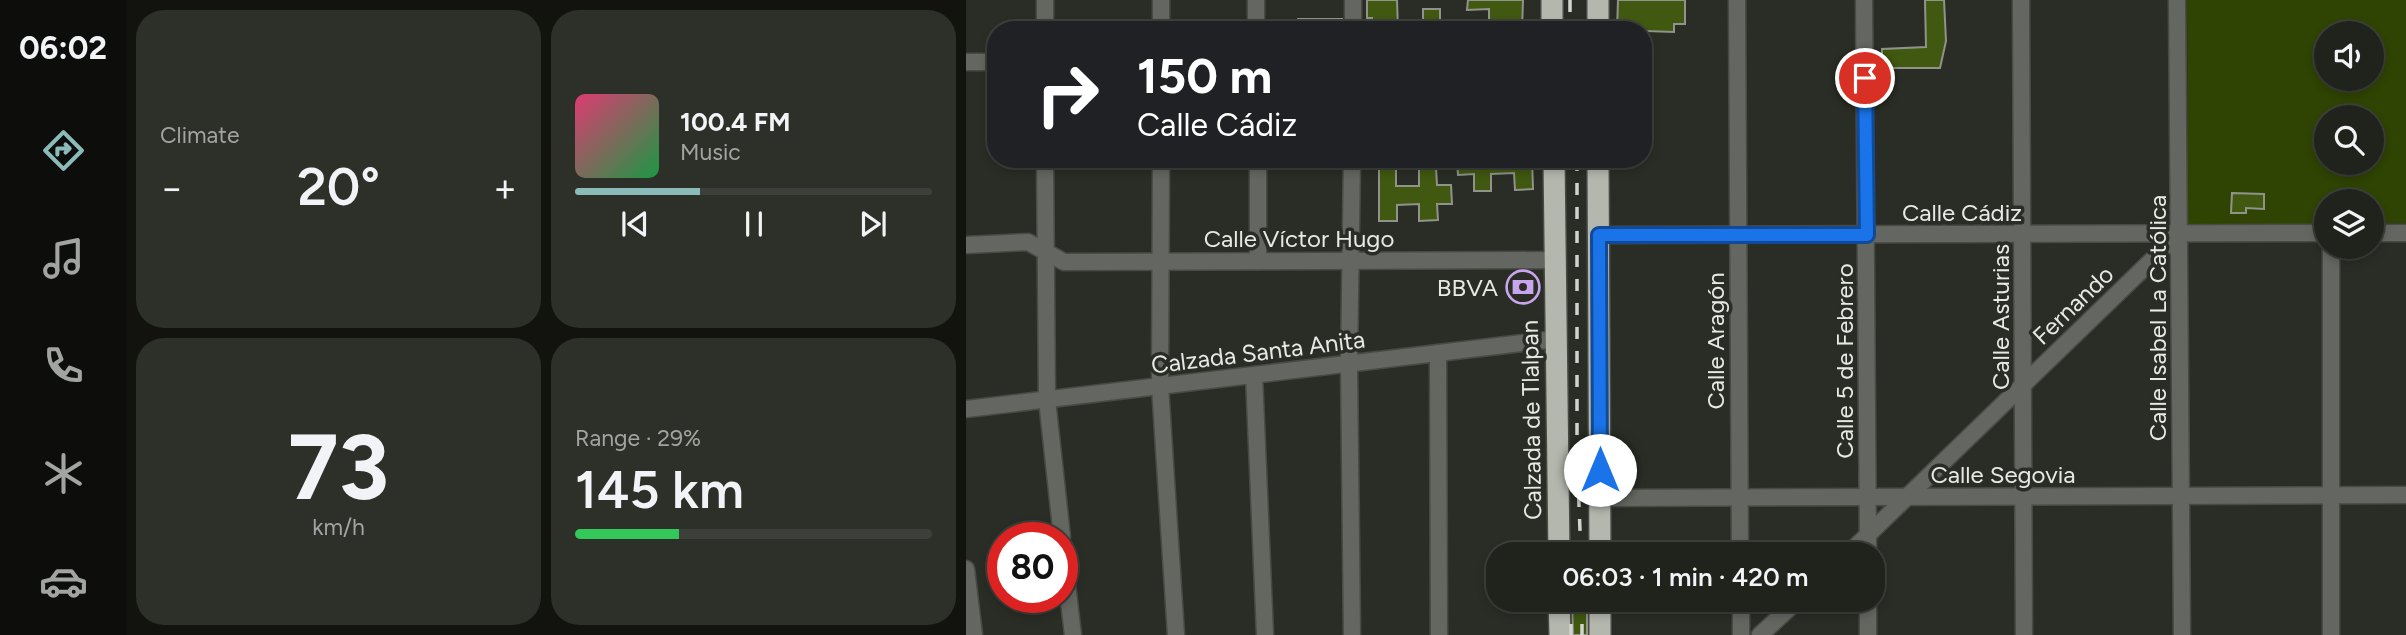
<!DOCTYPE html>
<html lang="en">
<head>
<meta charset="utf-8">
<style>
  :root { --surface:#20221c; --page:#2d2f29; --text:#f1f3f6; --muted:#a2a4a3; --line:#3d3f3b; --accent:#8bbbb9 }
  body { margin:0; font-family:Figtree,sans-serif; background:var(--page); color:var(--text); height:100vh; display:flex; flex-direction:column; font-size:26px; white-space:nowrap }
  * { box-sizing:border-box; margin:0 }
  p { font-size:23px; color:var(--muted) }
  .icon { flex:none; width:38px; height:38px; fill:none; stroke:currentColor; stroke-width:2; stroke-linecap:round; stroke-linejoin:round }
  .map { position:relative; flex:1; overflow:hidden }
  .side { display:flex; flex-direction:column; gap:10px; padding:10px; background:#12130f; width:840px }
  .side>* { flex:none }
  .guide { position:absolute; left:21px; top:21px; width:665px; height:147px; border-radius:28px; box-shadow:0 4px 10px #0003,0 0 0 2px var(--line); background:#202124; color:#fff; overflow:hidden }
  .fabs { position:absolute; left:1348px; top:21px; display:grid; gap:14px }
  .fabs a { display:grid; place-items:center; width:70px; height:70px; border-radius:50%; background:var(--surface); box-shadow:0 4px 10px #0003,0 0 0 2px var(--line); font-size:35px }
  .speed { position:absolute; left:21px; top:522px; display:flex; gap:14px; font-size:35px; font-weight:700; text-align:center }
  .speed>* { display:grid; place-content:center; width:91px; height:91px; border-radius:50%; background:var(--surface); box-shadow:0 4px 10px #0003,0 0 0 2px var(--line); line-height:1 }
  .speed .limit { border:10px solid #d22; background:#fff; color:#111 }
  .pin { position:absolute; display:grid; place-items:center; width:60px; height:60px; color:#fff; margin:-30px; border:4px solid #fff; border-radius:50%; box-shadow:0 2px 7px #0007 }
  .me { position:absolute; width:77px; margin:-38px; rotate:0deg; stroke-linejoin:round; filter:drop-shadow(0 0 5px #0008) }
  .turn { display:flex; align-items:center; gap:24px; height:147px; padding:0 35px; font-size:32px }
  .turn .icon { width:91px; height:91px; stroke-width:2.5 }
  .turn b { display:block; font-size:49px; line-height:60px }
  .big { font-size:52px; font-weight:600; line-height:1.1 }
  .side .card { flex:1; display:flex; flex-direction:column; justify-content:center; gap:10px; min-width:0; padding:0 24px; border-radius:28px; background:var(--page) }
  .side .dial { align-items:center; gap:0 }
  .dial b { font-size:91px; line-height:1 }
  .song { display:flex; align-items:center; gap:21px }
  .cover { width:84px; height:84px; border-radius:10px; background:linear-gradient(135deg,hsl(340 70% 55%),hsl(140 70% 35%)) }
  .played { height:7px; border-radius:4px; background:linear-gradient(90deg,var(--accent) 35%,var(--line) 35%) }
  .keys { display:flex; justify-content:space-around; direction:ltr }
  .heat { display:flex; justify-content:space-between; align-items:center; font-size:38px; direction:ltr }
  .charge { height:10px; border-radius:5px; background:linear-gradient(90deg,#34c759 29%,var(--line) 0) }
  .side .tiles { flex:1; display:grid; gap:10px; grid-template-columns:repeat(2,1fr) }
  .trip { position:absolute; left:520px; top:542px; width:399px; height:70px; border-radius:28px; background:var(--surface); box-shadow:0 4px 10px #0003,0 0 0 2px var(--line); font-weight:600; line-height:70px; text-align:center }
  main { display:flex; flex:1; min-height:0 }
  .menu { display:flex; flex-direction:column; width:126px; justify-content:space-around; align-items:center; background:#0d0e0b; color:var(--muted) }
  .menu .icon { width:49px; height:49px }
  .menu .selected { color:var(--accent) }
  .menu b { font-size:32px; color:var(--text) }
  .map>svg:first-child { display:block }
  .green { fill:#2f4303; fill-rule:evenodd }
  .building { fill:#405810; stroke:#8f938a; stroke-width:2 }
  .lines { fill:none; stroke-linecap:round; stroke-linejoin:round }
  .minor-casing { stroke:#484b44; stroke-width:19 }
  .highway-casing { stroke:#484b44; stroke-width:24 }
  .minor { stroke:#646662; stroke-width:16 }
  .highway { stroke:#b3b7ad; stroke-width:21 }
  .rail { stroke:#d2d4cf; stroke-width:3.5; stroke-dasharray:12 12; stroke-linecap:butt }
  .route-casing { stroke:#114b97; stroke-width:18 }
  .route { stroke:#1a73e8; stroke-width:12 }
  .labels { text-anchor:middle; dominant-baseline:central; stroke-width:7; stroke-linejoin:round; paint-order:stroke }
  .street-label { font-size:24px; fill:#e7e9e4; stroke:#2a2d25 }
  .poi-label { font-size:24px; fill:#e7e9e4; stroke:#2a2d25; text-anchor:end }
</style>
</head>
<body>
<main>
<nav class="menu">
<b>06:02</b>
<svg class="icon selected" aria-label="directions" viewBox="0 0 24 24"><path d="M12 3l9 9-9 9-9-9zM9 14v-3h6M13 9l2 2-2 2"/></svg>
<svg class="icon" aria-label="music" viewBox="0 0 24 24"><path d="M9 18V5l10-2v13"/><circle cx="6" cy="18" r="3"/><circle cx="16" cy="16" r="3"/></svg>
<svg class="icon" aria-label="phone" viewBox="0 0 24 24"><path d="M5 4h4l2 5-3 2q2 4 5 5l2-3 5 2v4C11 20 4 13 5 4z"/></svg>
<svg class="icon" aria-label="climate" viewBox="0 0 24 24"><path d="M12 3v18M4 7l16 10M4 17L20 7"/></svg>
<svg class="icon" aria-label="car" viewBox="0 0 24 24"><path d="M5 17H2v-5l4-1 3-4h7l3 4 3 1v5h-3M9 17h6M6 11h13"/><circle cx="7" cy="17" r="2"/><circle cx="17" cy="17" r="2"/></svg>
</nav>
<section class="side">
<div class="tiles">
<div class="card"><p>Climate</p>
<div class="heat"><a>−</a><b class="big">20°</b><a>+</a></div>
</div>
<div class="card">
<div class="song"><i class="cover"></i><div><b>100.4 FM</b><p>Music</p></div></div>
<div class="played"></div>
<div class="keys"><svg class="icon" aria-label="previous" viewBox="0 0 24 24"><path d="M18 5L8 12l10 7zM5 5v14"/></svg><svg class="icon" aria-label="pause" viewBox="0 0 24 24"><path d="M8 5v14M16 5v14"/></svg><svg class="icon" aria-label="next" viewBox="0 0 24 24"><path d="M6 5l10 7-10 7zM19 5v14"/></svg></div>
</div>
<div class="card dial"><b>73</b><p>km/h</p></div>
<div class="card"><p>Range · 29%</p><b class="big">145 km</b><div class="charge"></div></div>
</div>
</section>
<div class="map">
<svg width="1440" height="635" viewBox="0 0 1440 635">
  <rect width="100%" height="100%" fill="#2a2d25"/>
  <path class="green" d="M1221,0H1440V223H1405V201H1360V224H1222ZM1360,33H1405V79H1360ZM1360,117H1405V163H1360Z"/>
  <g class="building">
    <polygon points="401,0 431,0 432,30 406,30 406,18 401,18"/>
    <polygon points="502,0 557,0 556,30 523,30 523,9 501,10"/>
    <polygon points="652,0 719,0 719,24 708,24 708,32 651,30"/>
    <polygon points="959,0 978,0 980,41 974,68 916,68 916,49 960,47"/>
    <rect x="457" y="9" width="17" height="21"/>
    <rect x="332" y="19" width="44" height="11"/>
    <polygon points="491,159 566,159 567,189 549,190 548,173 525,174 525,191 508,191 508,174 492,175"/>
    <polygon points="470,168 471,185 485,185 486,204 471,204 472,220 453,221 453,204 431,205 431,221 413,221 413,169 430,169 430,186 453,186 453,169"/>
    <polygon points="1266,193 1298,194 1298,209 1280,208 1280,213 1265,213"/>
    <polygon points="606,600 621,600 621,635 607,635"/>
  </g>
  <g class="lines">
    <defs>
      <g id="minor">
        <polyline points="195,0 195,30"/>
        <polyline points="290,0 290,30"/>
        <polyline points="771,0 774,555"/>
        <polyline points="898,0 902,555"/>
        <polyline points="1055,0 1058,635"/>
        <polyline points="1211,0 1216,635"/>
        <polyline points="79,30 79,0"/>
        <polyline points="387,30 387,0"/>
        <polyline points="0,62 30,62"/>
        <polyline points="79,159 81,400 96,537"/>
        <polyline points="195,159 194,386 210,635"/>
        <polyline points="292,159 292,261"/>
        <polyline points="1405,233 1440,233"/>
        <polyline points="633,235 1360,233"/>
        <polyline points="0,245 62,242 98,262 589,260"/>
        <polyline points="472,353 473,635"/>
        <polyline points="288,375 299,635"/>
        <polyline points="0,409 590,339"/>
        <polyline points="634,498 1440,495"/>
        <polyline points="96,542 107,635"/>
        <polyline points="881,555 1213,234"/>
        <polyline points="0,569 8,635"/>
        <polyline points="775,600 775,635"/>
        <polyline points="902,600 902,635"/>
        <polyline points="386,635 383,364 386,159"/>
        <polyline points="794,635 832,600"/>
        <polyline points="1365,635 1365,247"/>
      </g>
      <g id="highway">
        <polyline points="586,0 586,30"/>
        <polyline points="632,0 632,30"/>
        <polyline points="588,159 593,555"/>
        <polyline points="632,159 634,555"/>
        <polyline points="593,600 594,635"/>
        <polyline points="634,600 634,635"/>
      </g>
    </defs>
    <use href="#minor" class="minor-casing"/>
    <use href="#highway" class="highway-casing"/>
    <use href="#minor" class="minor"/>
    <use href="#highway" class="highway"/>
    <g class="rail">
      <polyline points="604,0 604,30"/>
      <polyline points="611,159 611,456 615,555"/>
      <polyline points="605,600 605,635"/>
      <polyline points="616,600 616,635"/>
    </g>
  </g>
  <g class="lines">
    <defs>
      <polyline id="route" points="634,470 633,235 901,235 899,78"/>
    </defs>
    <use href="#route" class="route-casing"/>
    <use href="#route" class="route"/>
  </g>
  <defs>
    <symbol id="bank-ring" viewBox="-11 -11 22 22"><circle r="9.5" fill="#2a2d25" stroke="#c9a5ee" stroke-width="1.5"/><path d="M-6-4H6V4H-6ZM0-2.3a2.3 2.3 0 1 0 0 4.6a2.3 2.3 0 1 0 0-4.6Z" fill="#c9a5ee"/></symbol>
  </defs>
  <g fill-rule="evenodd">
    <use href="#bank-ring" x="538" y="268" width="38" height="38"/>
  </g>
  <g class="labels">
    <g class="street-label">
      <text x="996" y="212">Calle Cádiz</text>
      <text x="333" y="238">Calle Víctor Hugo</text>
      <text transform="translate(1107 305) rotate(-44)">Fernando</text>
      <text transform="translate(1034 317) rotate(-90)">Calle Asturias</text>
      <text transform="translate(1191 318) rotate(-90)">Calle Isabel La Católica</text>
      <text transform="translate(749 341) rotate(-90)">Calle Aragón</text>
      <text transform="translate(292 352) rotate(-7)">Calzada Santa Anita</text>
      <text transform="translate(878 361) rotate(-90)">Calle 5 de Febrero</text>
      <text transform="translate(565 420) rotate(-91)">Calzada de Tlalpan</text>
      <text x="1037" y="474">Calle Segovia</text>
    </g>
    <g class="poi-label">
      <text x="532" y="287">BBVA</text>
    </g>
  </g>
</svg>
<div class="fabs">
<a><svg class="icon" aria-label="sound" viewBox="0 0 24 24"><path d="M4 9h4l5-4v14l-5-4H4zM17 9q2 3 0 6"/></svg></a>
<a><svg class="icon" aria-label="search" viewBox="0 0 24 24"><circle cx="10" cy="10" r="6"/><path d="M15 15l6 6"/></svg></a>
<a><svg class="icon" aria-label="layers" viewBox="0 0 24 24"><path d="M12 4l9 5-9 5-9-5zM3 14l9 5 9-5"/></svg></a>
</div>
<div class="speed"><div class="limit">80</div></div>
<div class="pin" style="left:899px;top:78px;background:#d93025"><svg class="icon" aria-label="arrive" viewBox="0 0 24 24"><path d="M6 21V4h12l-3 4 3 4H6"/></svg></div>
<svg class="me" style="left:634px;top:470px" viewBox="-20 -20 40 40"><circle r="19" fill="#fff"/><path d="M0-13L10 11 0 6-10 11z" fill="#1a73e8"/></svg>
<div class="trip">06:03 · 1 min · 420 m</div>
<div class="guide">
<div class="turn"><svg class="icon" aria-label="right" viewBox="0 0 24 24"><path d="M7 20v-9h11M14 6l5 5-5 5"/></svg><div><b>150 m</b>Calle Cádiz</div></div>
</div>
</div>
</main>
</body>
</html>
